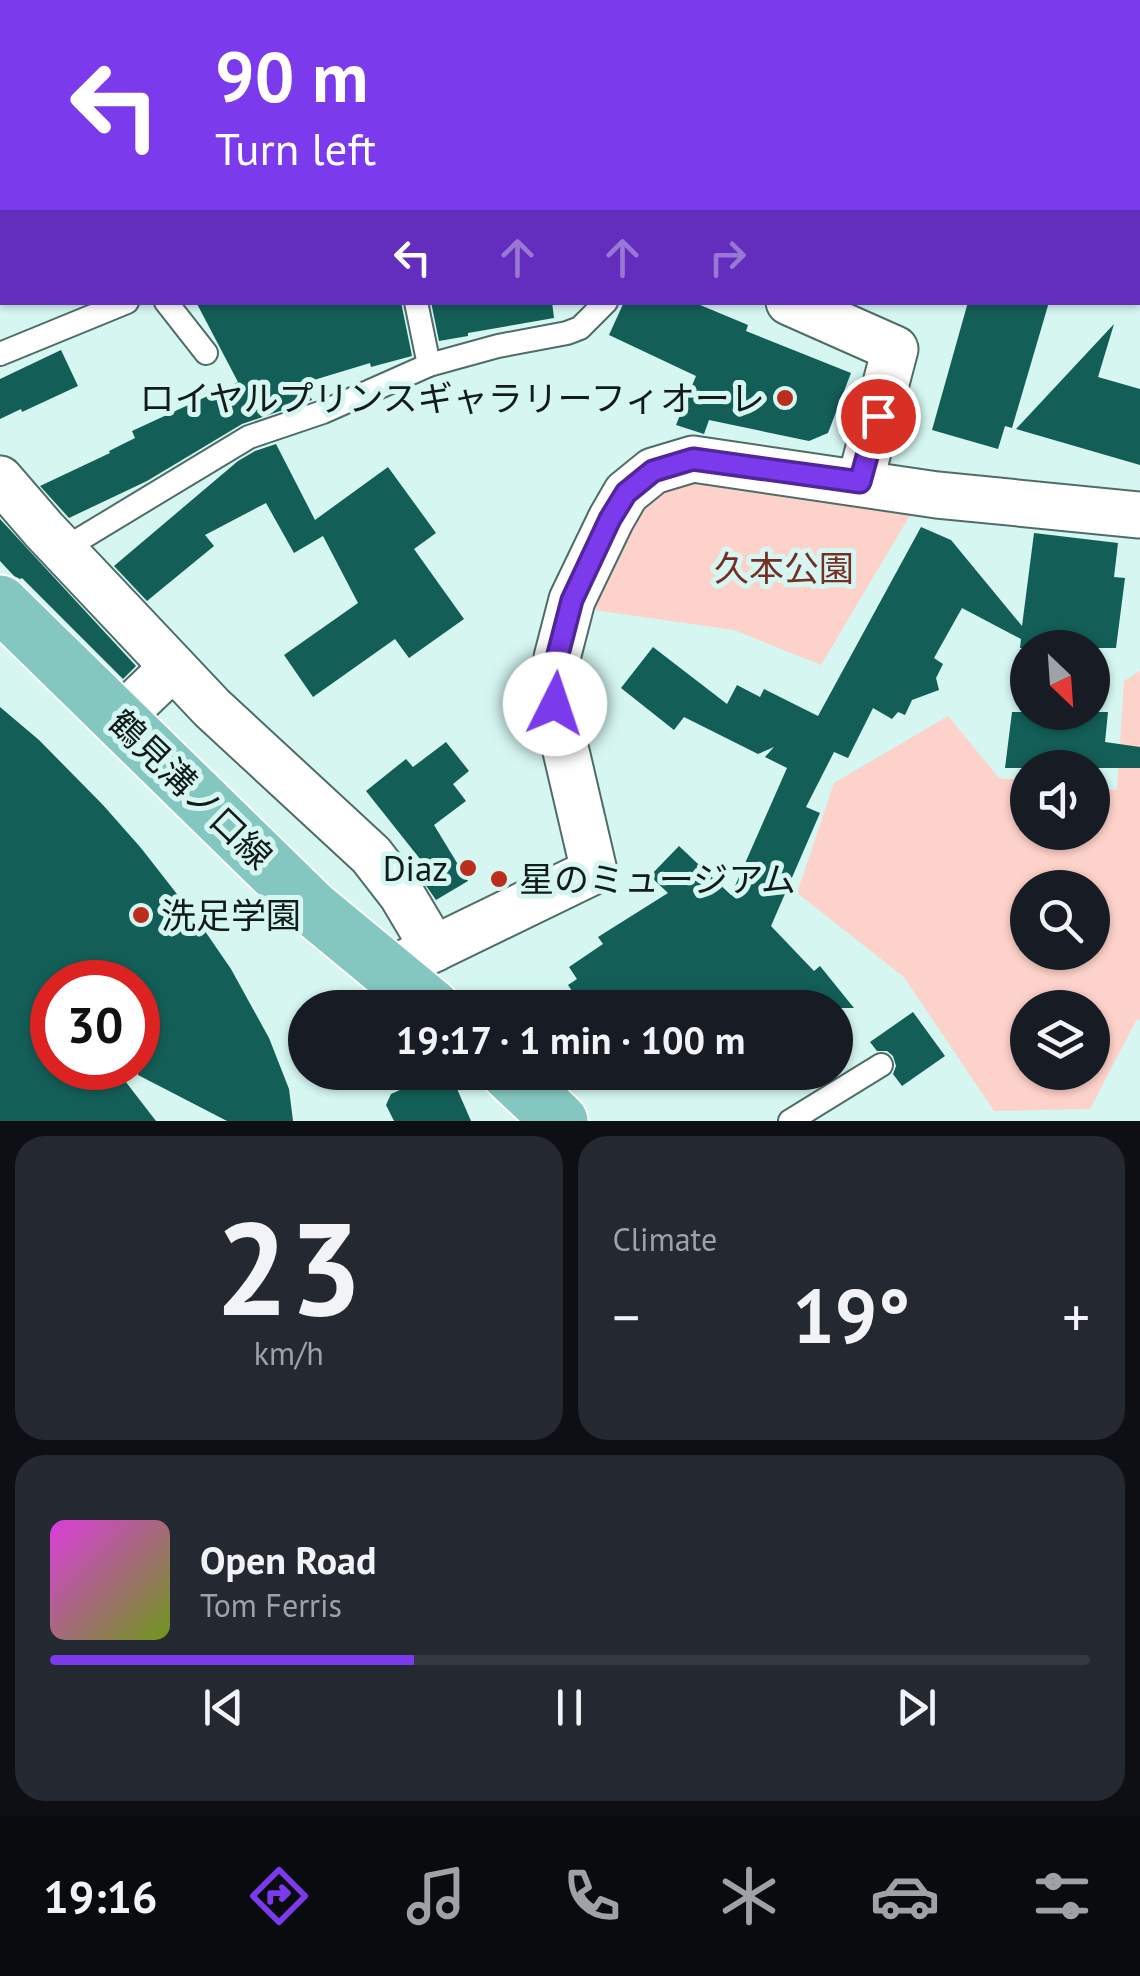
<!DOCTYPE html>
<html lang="en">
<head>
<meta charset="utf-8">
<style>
  :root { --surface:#171b24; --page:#242831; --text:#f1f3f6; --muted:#9ea1a6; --line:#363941; --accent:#7c3aed }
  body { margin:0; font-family:"PT Sans","Noto Sans JP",sans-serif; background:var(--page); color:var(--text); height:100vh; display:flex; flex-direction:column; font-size:38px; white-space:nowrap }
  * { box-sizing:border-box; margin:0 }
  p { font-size:32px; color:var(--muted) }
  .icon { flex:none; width:55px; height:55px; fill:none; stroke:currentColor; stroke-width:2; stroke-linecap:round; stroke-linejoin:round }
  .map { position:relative; height:1121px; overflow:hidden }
  .sheet { display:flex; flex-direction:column; gap:15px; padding:15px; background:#0d0f14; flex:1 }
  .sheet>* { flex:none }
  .top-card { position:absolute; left:0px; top:0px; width:1140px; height:305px; box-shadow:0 2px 8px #0004; background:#7c3aed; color:#fff; overflow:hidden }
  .needle { width:65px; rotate:155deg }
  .buttons { position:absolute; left:1010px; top:630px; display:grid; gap:20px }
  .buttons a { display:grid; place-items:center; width:100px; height:100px; border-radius:50%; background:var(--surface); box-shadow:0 2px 8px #0004; font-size:50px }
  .speed { position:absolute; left:30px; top:960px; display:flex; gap:20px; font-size:50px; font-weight:700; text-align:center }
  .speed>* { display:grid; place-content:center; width:130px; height:130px; border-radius:50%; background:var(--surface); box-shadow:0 2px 8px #0004; line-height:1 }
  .speed .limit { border:15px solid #d22; background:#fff; color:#111 }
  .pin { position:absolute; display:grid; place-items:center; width:85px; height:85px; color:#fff; margin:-42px; border:5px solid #fff; border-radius:50%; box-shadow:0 2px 10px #0007 }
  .me { position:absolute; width:110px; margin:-55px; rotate:4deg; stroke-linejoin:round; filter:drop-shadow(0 0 8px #0008) }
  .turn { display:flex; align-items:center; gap:35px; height:210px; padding:0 50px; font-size:45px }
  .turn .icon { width:130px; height:130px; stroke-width:2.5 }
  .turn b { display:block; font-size:70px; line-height:85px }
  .lanes { display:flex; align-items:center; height:95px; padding:0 50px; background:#0003; justify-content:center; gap:50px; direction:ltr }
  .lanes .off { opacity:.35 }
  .big { font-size:75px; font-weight:700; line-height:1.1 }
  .sheet .widget { flex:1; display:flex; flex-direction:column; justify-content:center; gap:15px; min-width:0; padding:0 35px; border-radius:30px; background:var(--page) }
  .sheet .dial { align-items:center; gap:0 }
  .dial b { font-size:130px; line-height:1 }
  .song { display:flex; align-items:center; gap:30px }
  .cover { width:120px; height:120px; border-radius:15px; background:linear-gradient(135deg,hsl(300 70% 55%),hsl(80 70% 35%)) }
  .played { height:10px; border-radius:5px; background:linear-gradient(90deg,var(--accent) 35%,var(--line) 35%) }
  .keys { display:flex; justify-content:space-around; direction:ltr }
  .heat { display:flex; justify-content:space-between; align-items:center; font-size:55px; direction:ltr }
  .sheet .tiles { flex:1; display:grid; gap:15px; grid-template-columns:1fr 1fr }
  .widget:last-child { grid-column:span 2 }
  .trip { position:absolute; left:288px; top:990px; width:565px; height:100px; border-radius:50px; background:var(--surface); box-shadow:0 2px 8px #0004; font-weight:700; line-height:100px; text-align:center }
  .tab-bar { display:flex; height:160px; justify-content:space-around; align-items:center; background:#090b0e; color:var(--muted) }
  .tab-bar .icon { width:70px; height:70px }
  .tab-bar .current { color:var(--accent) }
  .tab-bar b { font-size:45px; color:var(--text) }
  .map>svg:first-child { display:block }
  .green { fill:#fdd2ca; fill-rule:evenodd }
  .building { fill:#135e57 }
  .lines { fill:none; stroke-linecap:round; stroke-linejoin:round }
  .lane-casing { stroke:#4f6c68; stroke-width:26 }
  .street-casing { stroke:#4f6c68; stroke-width:49 }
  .primary-casing { stroke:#fff; stroke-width:59 }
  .path { stroke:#839a97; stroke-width:6; stroke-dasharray:5 5; stroke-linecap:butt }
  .lane { stroke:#fff; stroke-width:22 }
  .street { stroke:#fff; stroke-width:45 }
  .primary { stroke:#84c7c0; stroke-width:55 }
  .route-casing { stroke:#51269a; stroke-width:25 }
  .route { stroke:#7c3aed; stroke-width:18 }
  .poi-dot { fill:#bb2e1e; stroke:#d5f6f1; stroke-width:4 }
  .labels { text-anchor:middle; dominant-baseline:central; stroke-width:10; stroke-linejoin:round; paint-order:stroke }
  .poi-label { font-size:35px; fill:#111c1b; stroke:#d5f6f1; text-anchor:end }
  .park-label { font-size:35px; fill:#752f25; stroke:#d5f6f1 }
  .street-label { font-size:35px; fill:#111c1b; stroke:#d5f6f1 }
</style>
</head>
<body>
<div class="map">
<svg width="1140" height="1121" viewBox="0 0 1140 1121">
  <rect width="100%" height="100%" fill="#d5f6f1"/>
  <g class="green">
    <polygon points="674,474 912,512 821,665 734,630 580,608 642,489"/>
    <path d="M1140,671V1020L1137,1019L1090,1109L994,1111L904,977L797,893L834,783L948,716L999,778L1027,781L1028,832H1092L1093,788L1117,790L1124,681ZM1028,888H1092V952H1028ZM1028,1008H1092V1072H1028Z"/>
  </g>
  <g class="building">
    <polygon points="196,302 401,302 412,356 371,367 370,363 304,383 312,400 242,424 147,481 69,518 40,486 110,453 109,451 135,438 132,431 238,382"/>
    <polygon points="431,302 552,302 554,318 468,333 468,336 439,341"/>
    <polygon points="624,302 693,302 748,325 746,331 851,373 828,433 809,441 709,420 704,434 676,425 696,376 609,335"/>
    <polygon points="968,302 1049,302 1012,428 1005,426 998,449 932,430"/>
    <polygon points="1114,324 1098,377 1140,389 1140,465 1016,429"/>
    <polygon points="61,350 78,386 22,412 21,409 0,419 0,379"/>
    <polygon points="276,444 315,520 388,467 436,533 414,549 464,619 409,658 395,639 313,697 284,655 358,603 323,536 294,553 266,503 205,535 214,546 147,601 114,566 238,461 255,451"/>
    <polygon points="0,519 136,666 123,679 22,578 20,579 14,576 0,561"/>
    <polygon points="921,527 951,540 1022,626 1034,533 1118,543 1114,577 1125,578 1116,648 1020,648 1021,639 962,608 934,658 943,664 936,678 939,690 912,700 905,715 898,712 892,719 873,708 848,758 834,752 806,807 820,813 771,926 814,971 820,966 854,1008 583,1008 568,985 577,979 569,967 603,944 598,937 668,893 650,876 679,846 731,895 787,768 765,757 774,747 758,754 684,717 674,730 621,688 653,647 727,704 737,685 760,697 764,689 818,716"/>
    <polygon points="0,707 39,740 103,805 141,848 198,921 231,969 269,1038 289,1089 293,1121 227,1121 138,1075 138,982 52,982 52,1068 115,1068 156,1121 0,1121"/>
    <polygon points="1012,712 1108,712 1105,742 1140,747 1140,768 1005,768"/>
    <polygon points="446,742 469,771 453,784 466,801 434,825 468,881 436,900 411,864 420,859 366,791 406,759 413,767"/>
    <polygon points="913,1012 945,1056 902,1086 893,1074 896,1066 893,1056 887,1051 877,1051 870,1042"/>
    <polygon points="437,1073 451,1075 471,1121 394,1121 386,1105 391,1094"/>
  </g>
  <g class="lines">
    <defs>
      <g id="lane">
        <polyline points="456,0 457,2"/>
        <polyline points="166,302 206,353"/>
        <polyline points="416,302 429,365"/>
        <polyline points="0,354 127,302"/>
        <polyline points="62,550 249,437 323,412 429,365 498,346 567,333 580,328 606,302"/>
        <polyline points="790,1121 881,1065"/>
      </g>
      <g id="street">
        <polyline points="975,2 975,0"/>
        <polyline points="789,302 895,349 860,482"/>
        <polyline points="0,479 44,530 212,708 371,855 402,895 434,949"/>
        <polyline points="119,719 173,667"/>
        <polyline points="388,971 594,871 555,704 557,658 572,600 611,519 626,493 653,471 693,459 937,495 1140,515"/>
      </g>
      <g id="primary">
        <polyline points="0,603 312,908 433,1008"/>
        <polyline points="508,1072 560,1121"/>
      </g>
    </defs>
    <use href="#lane" class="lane-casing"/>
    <use href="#street" class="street-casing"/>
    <use href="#primary" class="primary-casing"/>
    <polyline class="path" points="695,0 695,2"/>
    <use href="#lane" class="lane"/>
    <use href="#street" class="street"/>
    <use href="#primary" class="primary"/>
  </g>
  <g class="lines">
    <defs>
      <polyline id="route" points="555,704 557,658 572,600 610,519 626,493 653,471 693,459 860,482 878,416"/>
    </defs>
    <use href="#route" class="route-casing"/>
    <use href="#route" class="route"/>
  </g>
  <g class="poi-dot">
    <circle cx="785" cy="398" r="10"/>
    <circle cx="468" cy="868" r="10"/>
    <circle cx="499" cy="879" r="10"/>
    <circle cx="141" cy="915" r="10"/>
  </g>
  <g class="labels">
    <g class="poi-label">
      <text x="765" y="398">ロイヤルプリンスギャラリーフィオーレ</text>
      <text x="448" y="868">Diaz</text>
      <text x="519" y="879" text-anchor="start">星のミュージアム</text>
      <text x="161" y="915" text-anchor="start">洗足学園</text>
    </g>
    <g class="park-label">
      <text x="784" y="568">久本公園</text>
    </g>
    <g class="street-label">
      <text transform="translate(191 789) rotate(44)">鶴見溝ノ口線</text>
    </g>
  </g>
</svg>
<div class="buttons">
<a><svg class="needle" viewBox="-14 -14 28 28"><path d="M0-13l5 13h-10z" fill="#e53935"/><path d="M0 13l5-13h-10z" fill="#9ea1a6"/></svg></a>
<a><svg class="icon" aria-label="sound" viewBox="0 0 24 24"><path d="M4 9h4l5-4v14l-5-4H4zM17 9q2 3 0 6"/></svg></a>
<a><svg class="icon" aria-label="search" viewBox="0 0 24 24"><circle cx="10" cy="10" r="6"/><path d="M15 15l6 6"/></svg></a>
<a><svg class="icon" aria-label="layers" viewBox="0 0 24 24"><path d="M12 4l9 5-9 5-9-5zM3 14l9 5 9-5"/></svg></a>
</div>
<div class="speed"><div class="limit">30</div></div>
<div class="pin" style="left:878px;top:416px;background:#d93025"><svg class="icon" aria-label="arrive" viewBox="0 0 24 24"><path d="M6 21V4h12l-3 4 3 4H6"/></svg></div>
<svg class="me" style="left:555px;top:704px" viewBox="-20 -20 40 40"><circle r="19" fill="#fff"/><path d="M0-13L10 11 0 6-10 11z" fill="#7c3aed"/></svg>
<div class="trip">19:17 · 1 min · 100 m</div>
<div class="top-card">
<div class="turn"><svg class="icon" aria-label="left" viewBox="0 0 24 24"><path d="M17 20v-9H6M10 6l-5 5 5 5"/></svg><div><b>90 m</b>Turn left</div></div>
<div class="lanes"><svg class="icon" aria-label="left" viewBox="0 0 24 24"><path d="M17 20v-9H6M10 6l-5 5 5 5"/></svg><svg class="icon off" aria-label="ahead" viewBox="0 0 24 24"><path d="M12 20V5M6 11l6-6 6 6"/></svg><svg class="icon off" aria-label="ahead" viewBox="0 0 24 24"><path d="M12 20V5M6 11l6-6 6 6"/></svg><svg class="icon off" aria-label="right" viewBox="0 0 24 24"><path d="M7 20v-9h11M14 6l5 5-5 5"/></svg></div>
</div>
</div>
<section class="sheet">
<div class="tiles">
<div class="widget dial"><b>23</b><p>km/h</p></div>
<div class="widget"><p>Climate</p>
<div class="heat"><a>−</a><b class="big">19°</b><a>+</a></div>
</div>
<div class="widget">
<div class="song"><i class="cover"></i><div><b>Open Road</b><p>Tom Ferris</p></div></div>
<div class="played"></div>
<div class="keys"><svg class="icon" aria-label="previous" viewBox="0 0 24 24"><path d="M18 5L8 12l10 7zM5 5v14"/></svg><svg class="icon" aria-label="pause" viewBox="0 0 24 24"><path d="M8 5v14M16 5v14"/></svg><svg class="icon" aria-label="next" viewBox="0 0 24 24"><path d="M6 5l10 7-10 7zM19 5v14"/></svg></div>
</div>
</div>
</section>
<nav class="tab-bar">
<b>19:16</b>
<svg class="icon current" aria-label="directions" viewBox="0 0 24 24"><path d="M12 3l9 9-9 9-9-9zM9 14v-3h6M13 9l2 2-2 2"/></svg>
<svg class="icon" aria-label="music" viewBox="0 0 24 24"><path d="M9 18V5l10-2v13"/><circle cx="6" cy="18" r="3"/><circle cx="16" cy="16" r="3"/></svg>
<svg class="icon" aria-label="phone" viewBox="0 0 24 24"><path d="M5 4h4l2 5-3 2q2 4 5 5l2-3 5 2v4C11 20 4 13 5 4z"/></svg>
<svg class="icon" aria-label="climate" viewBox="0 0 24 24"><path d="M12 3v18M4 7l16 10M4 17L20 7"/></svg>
<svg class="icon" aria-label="car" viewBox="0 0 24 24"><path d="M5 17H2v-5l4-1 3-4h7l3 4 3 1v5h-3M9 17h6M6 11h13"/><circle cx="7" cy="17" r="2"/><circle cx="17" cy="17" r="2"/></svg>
<svg class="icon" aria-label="filters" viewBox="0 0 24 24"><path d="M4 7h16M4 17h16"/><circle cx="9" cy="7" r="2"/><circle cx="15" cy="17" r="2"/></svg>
</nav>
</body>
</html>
